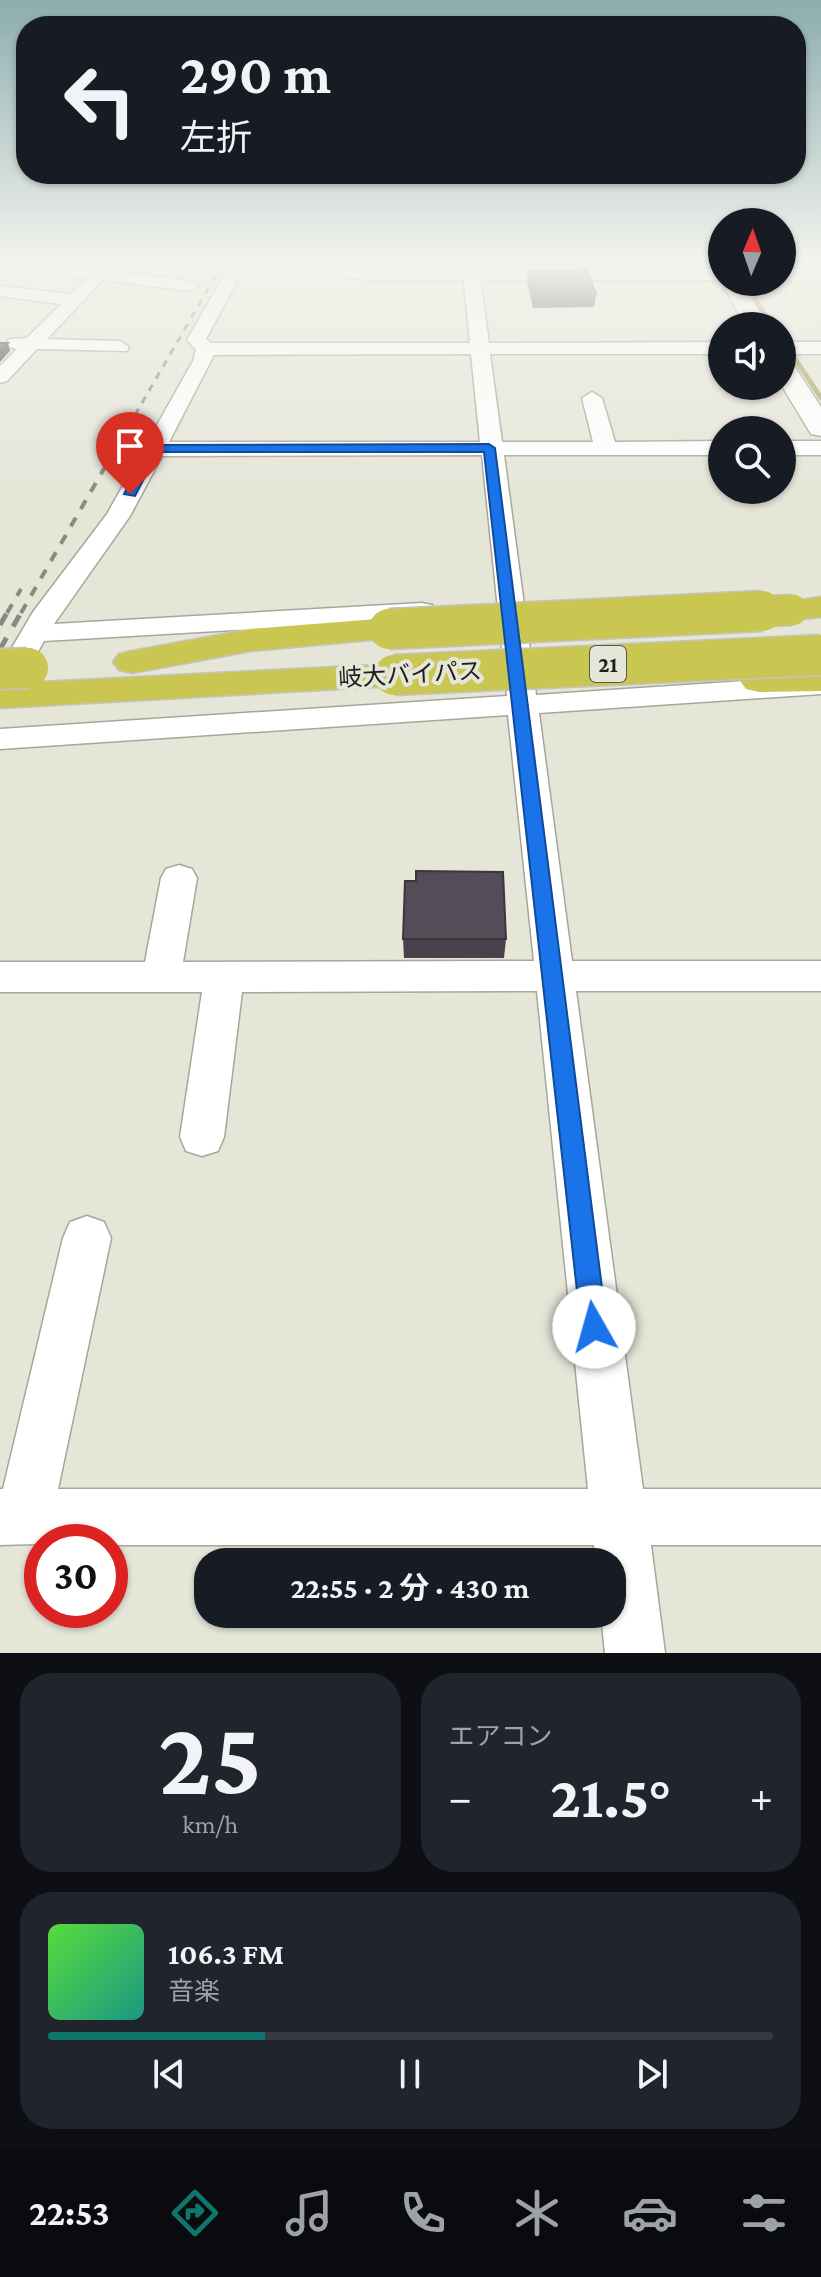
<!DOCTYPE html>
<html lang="ja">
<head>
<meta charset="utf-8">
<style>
  :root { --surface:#171b24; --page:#20242c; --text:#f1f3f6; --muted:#9ea1a6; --line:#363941; --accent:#0f766e }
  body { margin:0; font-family:"Crimson Pro","Noto Sans JP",serif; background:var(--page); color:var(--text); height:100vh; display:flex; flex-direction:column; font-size:30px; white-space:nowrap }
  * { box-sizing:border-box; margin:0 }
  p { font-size:26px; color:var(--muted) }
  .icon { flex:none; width:44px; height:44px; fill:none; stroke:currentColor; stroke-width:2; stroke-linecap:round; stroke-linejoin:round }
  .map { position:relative; height:1653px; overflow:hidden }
  .side { display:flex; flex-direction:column; gap:20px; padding:20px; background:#0d0f14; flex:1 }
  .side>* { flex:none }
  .hud { position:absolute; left:16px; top:16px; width:790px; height:168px; border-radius:32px; box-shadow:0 2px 6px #0004; background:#171b24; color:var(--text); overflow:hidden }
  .needle { width:52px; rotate:2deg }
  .tools { position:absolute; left:708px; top:208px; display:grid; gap:16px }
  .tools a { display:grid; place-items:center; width:88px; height:88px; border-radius:50%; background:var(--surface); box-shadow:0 2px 6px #0004; font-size:40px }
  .speed { position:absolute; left:24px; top:1524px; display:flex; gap:16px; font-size:40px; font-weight:700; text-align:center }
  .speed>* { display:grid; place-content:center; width:104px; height:104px; border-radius:50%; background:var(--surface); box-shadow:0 2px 6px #0004; line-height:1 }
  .speed .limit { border:12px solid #d22; background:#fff; color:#111 }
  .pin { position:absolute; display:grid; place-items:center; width:68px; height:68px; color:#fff; margin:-82px -34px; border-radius:50% 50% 50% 0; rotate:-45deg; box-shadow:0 0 8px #0007 }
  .pin .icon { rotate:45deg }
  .me { position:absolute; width:88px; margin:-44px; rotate:353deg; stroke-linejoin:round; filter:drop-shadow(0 0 6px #0008) }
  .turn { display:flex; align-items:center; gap:28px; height:168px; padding:0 32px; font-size:36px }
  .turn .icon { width:104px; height:104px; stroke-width:2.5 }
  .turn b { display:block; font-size:56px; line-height:68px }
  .big { font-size:60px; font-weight:700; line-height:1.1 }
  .side .card { flex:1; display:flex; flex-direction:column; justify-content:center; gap:12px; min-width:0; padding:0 28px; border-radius:32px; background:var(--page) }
  .side .dial { align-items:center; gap:0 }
  .dial b { font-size:104px; line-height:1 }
  .song { display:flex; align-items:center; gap:24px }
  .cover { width:96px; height:96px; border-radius:12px; background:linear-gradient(135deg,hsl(110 70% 55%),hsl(170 70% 35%)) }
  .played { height:8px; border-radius:4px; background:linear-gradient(90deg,var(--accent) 30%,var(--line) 30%) }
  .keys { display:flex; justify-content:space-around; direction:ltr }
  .heat { display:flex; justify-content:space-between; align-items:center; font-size:44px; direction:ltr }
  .side .tiles { flex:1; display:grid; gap:20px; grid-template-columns:1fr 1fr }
  .card:last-child { grid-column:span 2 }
  .trip { position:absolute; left:194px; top:1548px; width:432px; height:80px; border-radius:32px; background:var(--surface); box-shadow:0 2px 6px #0004; font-weight:700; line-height:80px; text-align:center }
  .menu { display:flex; height:128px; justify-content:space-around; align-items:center; background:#090b0e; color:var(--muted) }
  .menu .icon { width:56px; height:56px }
  .menu .active { color:var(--accent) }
  .menu b { font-size:36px; color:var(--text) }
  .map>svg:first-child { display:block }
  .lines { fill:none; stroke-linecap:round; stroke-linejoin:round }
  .stream { stroke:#a3a25a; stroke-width:5 }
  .street-casing { stroke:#a6a699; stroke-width:3 }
  .secondary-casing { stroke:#a6a699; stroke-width:3 }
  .highway-casing { stroke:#c4c5c3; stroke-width:3 }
  .street { fill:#fff; fill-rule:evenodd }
  .secondary { fill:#fff; fill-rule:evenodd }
  .highway { fill:#c9c651; fill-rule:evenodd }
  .rail-far2 { stroke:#8a8a81; stroke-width:3; stroke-dasharray:7 7; stroke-linecap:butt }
  .rail-far1 { stroke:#8a8a81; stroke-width:4; stroke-dasharray:10 10; stroke-linecap:butt }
  .rail { stroke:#8a8a81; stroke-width:5; stroke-dasharray:13 13; stroke-linecap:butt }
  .highway-bridge-far1-casing { stroke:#c4c5c3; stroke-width:33; stroke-linecap:butt }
  .highway-bridge-casing { stroke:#c4c5c3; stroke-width:43; stroke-linecap:butt }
  .highway-bridge-far1 { stroke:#c9c651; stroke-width:31 }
  .highway-bridge { stroke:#c9c651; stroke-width:40 }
  .wall { fill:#47424b }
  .shaded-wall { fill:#3a363d }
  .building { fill:#534d57; stroke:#3a363d; stroke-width:2 }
  .route { fill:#1a73e8; stroke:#114b97; stroke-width:2 }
  .labels { text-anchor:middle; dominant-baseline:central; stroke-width:8; stroke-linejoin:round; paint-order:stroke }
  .shield { fill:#e5e5d8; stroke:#5a5a53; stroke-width:2 }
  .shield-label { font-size:22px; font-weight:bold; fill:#1e1f1a }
  .street-label { font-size:24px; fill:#1e1f1a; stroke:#e5e5d8 }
</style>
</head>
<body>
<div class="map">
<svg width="821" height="1653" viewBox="0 0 821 1653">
  <rect width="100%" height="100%" fill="#e5e5d8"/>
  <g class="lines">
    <g class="stream">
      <polyline points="745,283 772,326"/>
      <polyline points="796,360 821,398"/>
    </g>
    <defs>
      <g id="street">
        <polygon points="2,263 46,263 95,269 101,263 118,263 111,271 190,281 198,286 190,291 103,280 47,339 120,341 129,347 127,351 37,349 7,381 0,383 0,366 17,349 9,347 7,343 9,339 27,338 61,304 0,296 0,286 70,294 87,278 10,268"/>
        <path d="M231,263H247L206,339L211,343H470L462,263H478L489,343L722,342V354H490L502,442H593L582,398L592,392L602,398L615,442L722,441V455H504L536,695L821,676V694L539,713L572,961H821V991H576L643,1489H821V1545H651L665,1653H605L601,1614H612V1562H595L594,1545H110V1542L0,1545V1489H3L63,1238L70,1222L87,1216L104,1222L111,1238L58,1489H588L537,991L242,992L224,1137L218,1151L202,1156L186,1151L180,1137L202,992H0V962H145L161,878L166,869L179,865L192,869L197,878L183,962L534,961L508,715L0,749V729L507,696L482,455L162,456L130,516L54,624L422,603L432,605L436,611L432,617L422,619L44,641L11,700L0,703V668L33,612L107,514L193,361L196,350L187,340ZM471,354L480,442H169L214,355Z"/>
        <rect x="782" y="342" width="39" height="12"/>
        <rect x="782" y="441" width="39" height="14"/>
      </g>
      <g id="secondary">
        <polygon points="286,263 336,263 369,268 722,268 722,282 741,282 769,326 745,326 721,280 369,280 296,269"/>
        <rect x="782" y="269" width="39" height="12"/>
        <polygon points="782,359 791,361 821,407 821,436 811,434 782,386"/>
      </g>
      <g id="highway">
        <polygon points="821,597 821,617 792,620 780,617 775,610 780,603"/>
        <polygon points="389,618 402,621 407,629 402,637 251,651 132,673 119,670 113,662 119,654 132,651 251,629"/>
        <polygon points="394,664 407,667 413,675 407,683 394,686 0,708 0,684"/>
        <polygon points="821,669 821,691 759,692 746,689 740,681 746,673 759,670"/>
      </g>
    </defs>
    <use href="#street" class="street-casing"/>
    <use href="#secondary" class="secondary-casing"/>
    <use href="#highway" class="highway-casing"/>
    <use href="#street" class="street"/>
    <use href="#secondary" class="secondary"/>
    <use href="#highway" class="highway"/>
    <polyline class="rail-far2" points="135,415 223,263"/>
    <g class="rail-far1">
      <polyline points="7,613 21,589"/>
      <polyline points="21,613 136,413"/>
    </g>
    <g class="rail">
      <polyline points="0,625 8,611"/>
      <polyline points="0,649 22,611"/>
    </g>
    <defs>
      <polyline id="highway-bridge-far1" points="719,613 792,610"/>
      <g id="highway-bridge">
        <polyline points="389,629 762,611"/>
        <polyline points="0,669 28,668"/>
        <polyline points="394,675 821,655"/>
      </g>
    </defs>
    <use href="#highway-bridge-far1" class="highway-bridge-far1-casing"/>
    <use href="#highway-bridge" class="highway-bridge-casing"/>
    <use href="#highway-bridge-far1" class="highway-bridge-far1"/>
    <use href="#highway-bridge" class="highway-bridge"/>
  </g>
  <g class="wall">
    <rect x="481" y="263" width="98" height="2"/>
    <polygon points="528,270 596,294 594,307 533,308 527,283"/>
    <polygon points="403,939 506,939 504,958 404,958"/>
  </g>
  <polygon class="shaded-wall" points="8,343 10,351 0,362 0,352"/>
  <g class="building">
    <polygon points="528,270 587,270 596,294 534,294"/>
    <polygon points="0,343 8,343 0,352"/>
    <polygon points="416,871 503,872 506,939 403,939 405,881 416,881"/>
  </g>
  <linearGradient id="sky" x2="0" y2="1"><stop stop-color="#8cadaf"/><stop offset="0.53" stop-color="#f3f3ed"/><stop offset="1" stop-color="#f3f3ed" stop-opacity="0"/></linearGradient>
  <rect width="821" height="494" fill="url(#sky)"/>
  <polygon class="route" points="489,444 495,448 607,1327 603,1336 594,1340 585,1336 581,1327 484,452 158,452 135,496 124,494 149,449 154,445"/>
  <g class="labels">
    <rect class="shield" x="590" y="646" width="36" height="36" rx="6"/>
    <g class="shield-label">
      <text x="608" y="664">21</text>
    </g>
    <g class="street-label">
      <text transform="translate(410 674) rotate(-3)">岐大バイパス</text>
    </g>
  </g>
</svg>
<div class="tools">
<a><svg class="needle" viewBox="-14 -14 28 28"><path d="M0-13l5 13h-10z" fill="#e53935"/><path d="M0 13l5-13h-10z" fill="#9ea1a6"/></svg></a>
<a><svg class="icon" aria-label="sound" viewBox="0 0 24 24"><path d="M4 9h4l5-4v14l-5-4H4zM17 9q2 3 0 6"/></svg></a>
<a><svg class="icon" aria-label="search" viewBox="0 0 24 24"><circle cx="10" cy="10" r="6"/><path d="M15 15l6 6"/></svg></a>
</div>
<div class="speed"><div class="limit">30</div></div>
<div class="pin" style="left:130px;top:494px;background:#d93025"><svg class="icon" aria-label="arrive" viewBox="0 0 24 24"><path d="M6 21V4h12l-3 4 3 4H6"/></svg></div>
<svg class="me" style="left:594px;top:1327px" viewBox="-20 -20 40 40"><circle r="19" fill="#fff"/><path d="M0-13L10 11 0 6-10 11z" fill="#1a73e8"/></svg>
<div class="trip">22:55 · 2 分 · 430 m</div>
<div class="hud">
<div class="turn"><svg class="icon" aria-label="left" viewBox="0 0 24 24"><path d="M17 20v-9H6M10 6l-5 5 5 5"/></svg><div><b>290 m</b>左折</div></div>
</div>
</div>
<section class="side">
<div class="tiles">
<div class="card dial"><b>25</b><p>km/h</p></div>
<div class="card"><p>エアコン</p>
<div class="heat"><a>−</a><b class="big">21.5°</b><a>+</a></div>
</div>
<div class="card">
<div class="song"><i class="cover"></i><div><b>106.3 FM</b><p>音楽</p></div></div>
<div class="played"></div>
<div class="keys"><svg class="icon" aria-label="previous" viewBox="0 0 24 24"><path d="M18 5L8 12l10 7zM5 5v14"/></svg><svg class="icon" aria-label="pause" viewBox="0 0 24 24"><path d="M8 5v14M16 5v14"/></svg><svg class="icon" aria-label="next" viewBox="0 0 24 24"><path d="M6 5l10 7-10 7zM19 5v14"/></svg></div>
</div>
</div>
</section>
<nav class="menu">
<b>22:53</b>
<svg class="icon active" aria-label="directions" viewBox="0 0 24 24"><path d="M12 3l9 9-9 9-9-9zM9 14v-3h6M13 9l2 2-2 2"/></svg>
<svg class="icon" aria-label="music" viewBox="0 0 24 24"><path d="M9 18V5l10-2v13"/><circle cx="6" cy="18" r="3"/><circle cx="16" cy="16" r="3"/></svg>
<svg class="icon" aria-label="phone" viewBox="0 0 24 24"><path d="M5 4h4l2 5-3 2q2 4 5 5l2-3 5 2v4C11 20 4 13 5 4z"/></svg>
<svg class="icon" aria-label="climate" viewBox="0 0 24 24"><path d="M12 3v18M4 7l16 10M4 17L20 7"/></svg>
<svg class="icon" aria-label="car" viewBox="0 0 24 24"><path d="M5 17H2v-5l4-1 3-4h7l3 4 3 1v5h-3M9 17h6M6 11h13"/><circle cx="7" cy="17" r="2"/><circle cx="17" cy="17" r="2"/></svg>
<svg class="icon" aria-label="filters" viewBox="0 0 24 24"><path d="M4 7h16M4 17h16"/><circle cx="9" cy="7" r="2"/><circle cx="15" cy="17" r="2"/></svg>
</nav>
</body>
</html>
